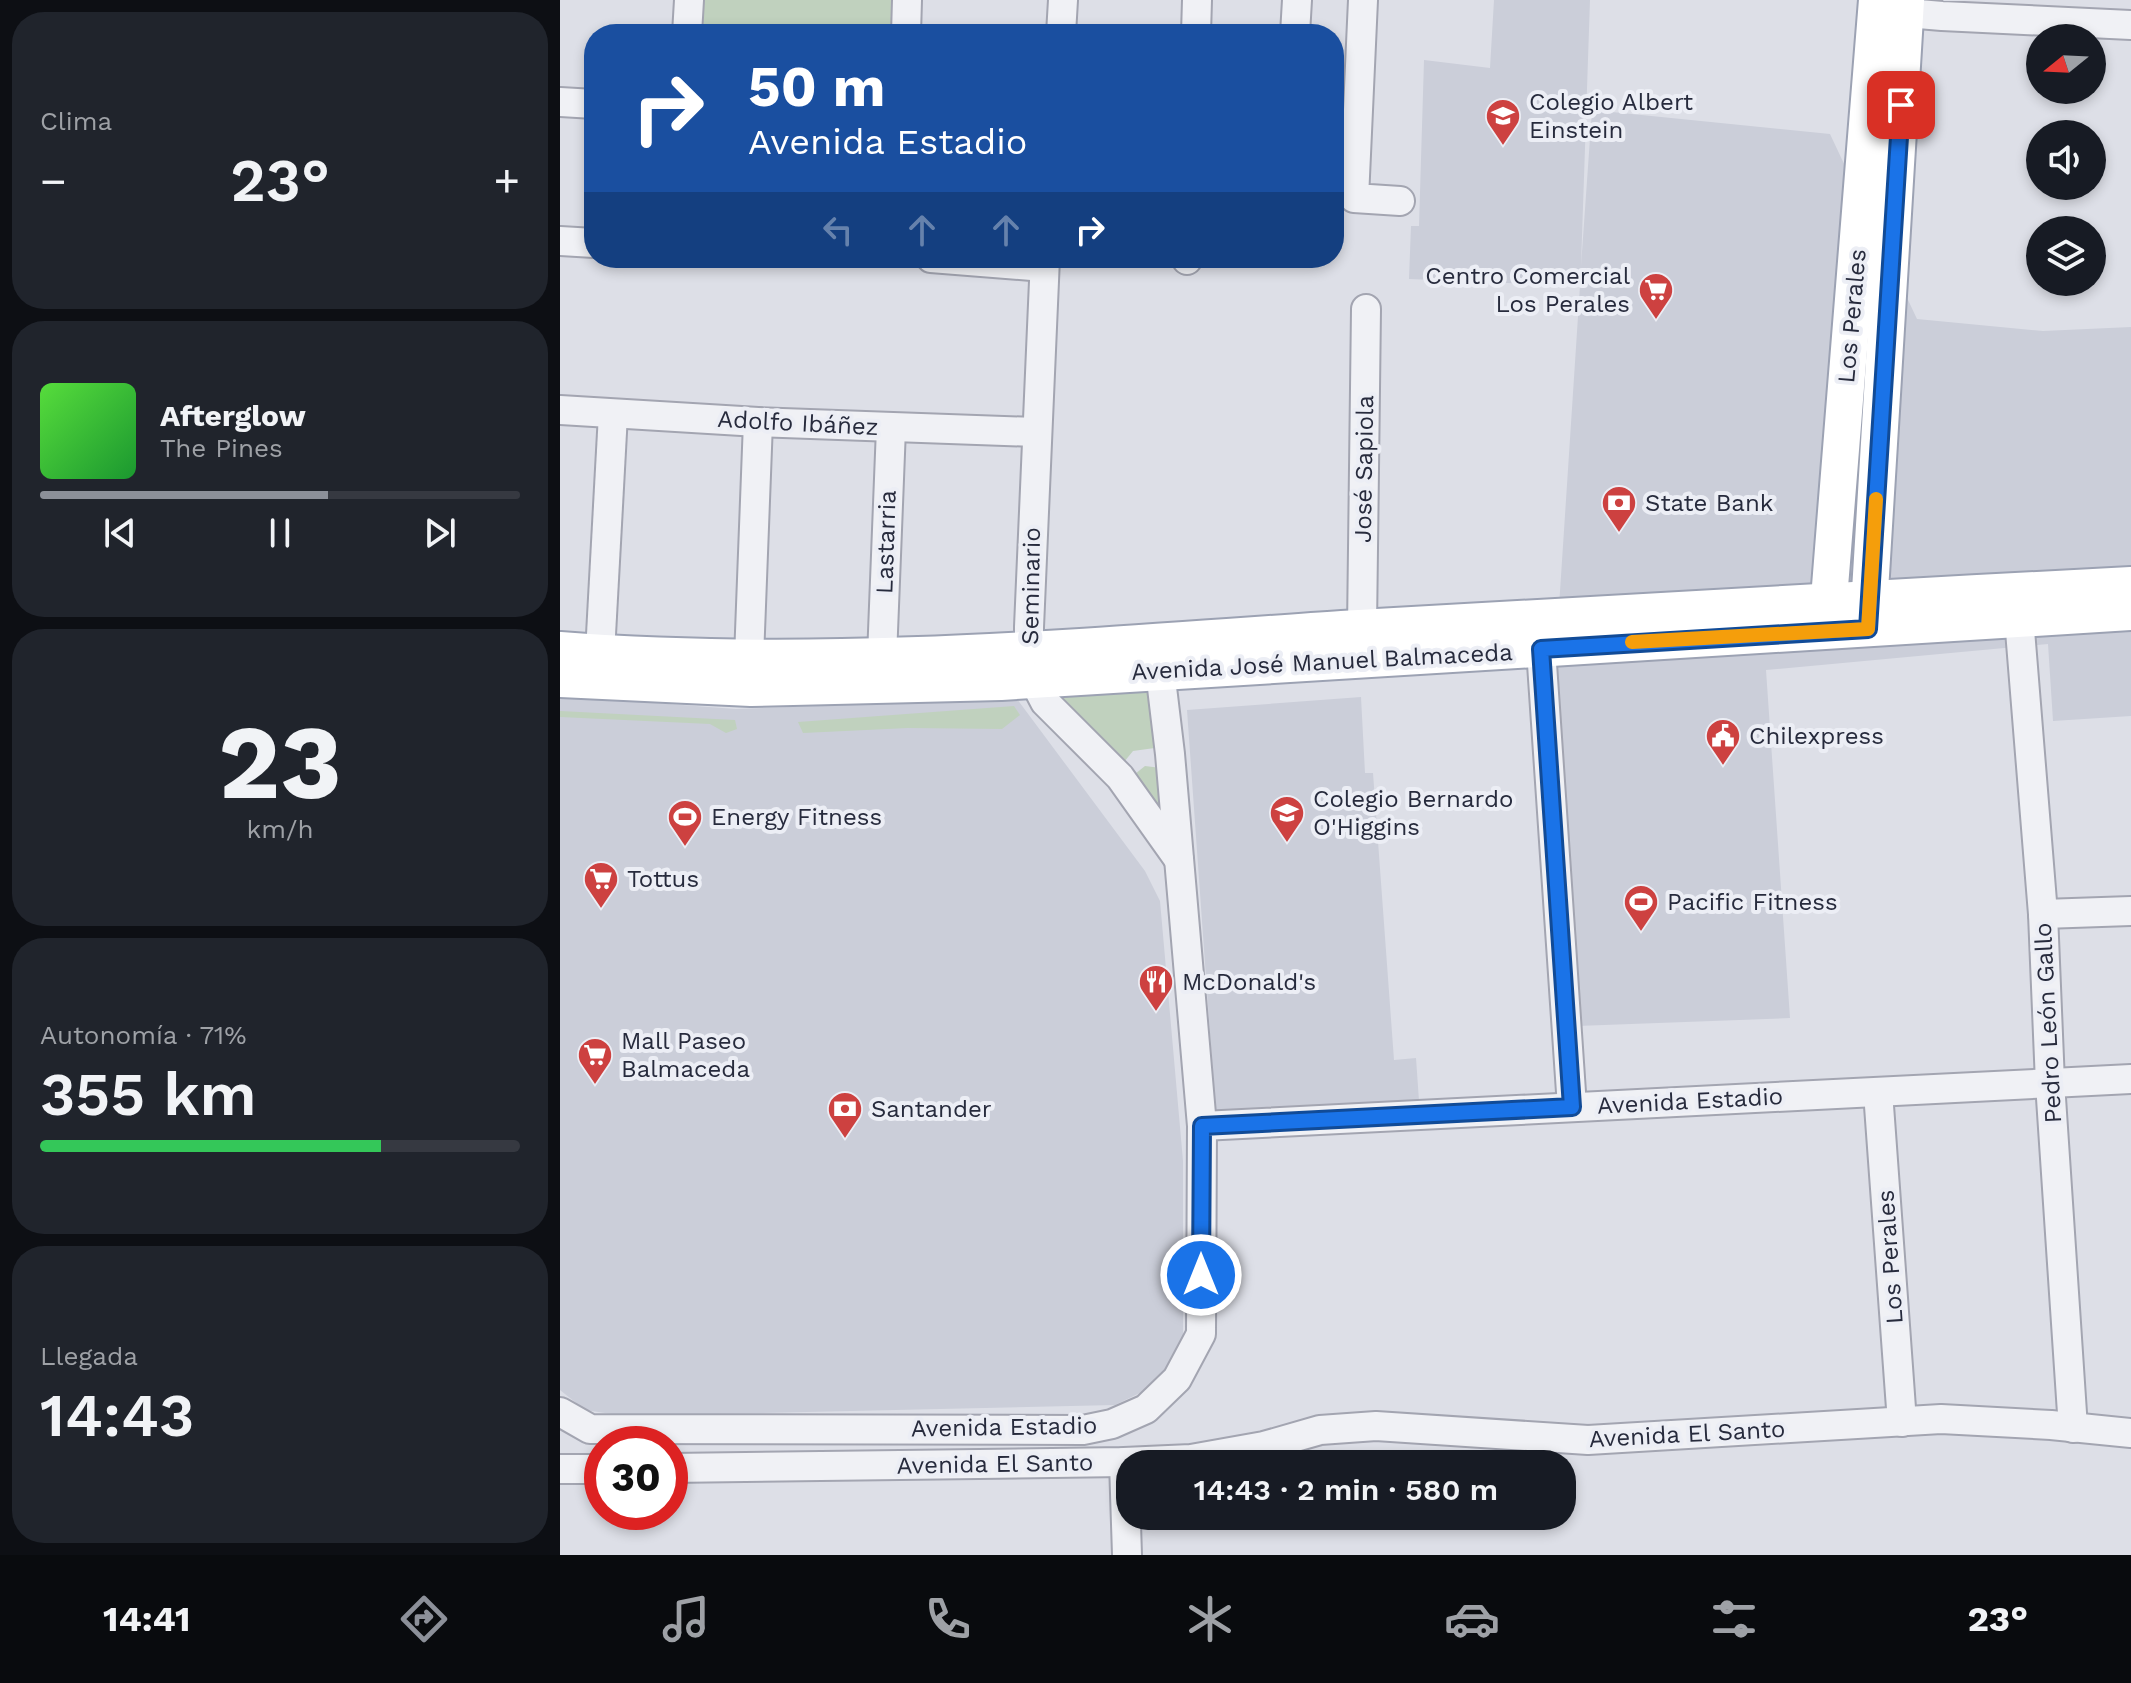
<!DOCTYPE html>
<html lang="es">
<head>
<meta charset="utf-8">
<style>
  :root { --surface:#171b24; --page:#20242c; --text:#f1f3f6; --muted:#9ea1a6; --line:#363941; --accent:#8c9099 }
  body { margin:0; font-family:"Work Sans",sans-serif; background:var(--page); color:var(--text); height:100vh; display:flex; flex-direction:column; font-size:30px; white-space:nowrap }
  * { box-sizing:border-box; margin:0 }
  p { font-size:26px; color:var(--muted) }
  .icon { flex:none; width:44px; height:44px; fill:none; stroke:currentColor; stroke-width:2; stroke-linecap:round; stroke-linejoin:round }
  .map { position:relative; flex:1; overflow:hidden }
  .sheet { display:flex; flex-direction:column; gap:12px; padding:12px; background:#0d0f14; width:560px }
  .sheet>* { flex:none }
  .banner { position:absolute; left:24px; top:24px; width:760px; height:244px; border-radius:32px; box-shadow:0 4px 12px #0003; background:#1a4fa0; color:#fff; overflow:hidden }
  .needle { width:52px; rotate:252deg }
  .buttons { position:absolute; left:1466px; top:24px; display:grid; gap:16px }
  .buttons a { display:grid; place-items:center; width:80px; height:80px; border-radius:50%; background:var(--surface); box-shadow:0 4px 12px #0003; font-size:40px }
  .speed { position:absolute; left:24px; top:1426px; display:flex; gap:16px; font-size:40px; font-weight:700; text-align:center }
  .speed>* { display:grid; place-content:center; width:104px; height:104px; border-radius:50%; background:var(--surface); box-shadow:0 4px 12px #0003; line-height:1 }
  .speed .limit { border:12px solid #d22; background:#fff; color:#111 }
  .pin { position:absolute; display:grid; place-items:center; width:68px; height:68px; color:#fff; margin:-34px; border-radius:16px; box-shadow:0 4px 12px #0006 }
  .me { position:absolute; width:88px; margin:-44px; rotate:0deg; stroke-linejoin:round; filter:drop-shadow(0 0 6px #0008) }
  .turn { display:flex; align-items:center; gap:28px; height:168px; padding:0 32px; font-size:36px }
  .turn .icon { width:104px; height:104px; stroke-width:2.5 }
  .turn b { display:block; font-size:56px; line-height:68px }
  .lanes { display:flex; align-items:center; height:76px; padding:0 32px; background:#0003; justify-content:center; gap:40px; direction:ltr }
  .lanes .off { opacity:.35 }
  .big { font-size:60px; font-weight:600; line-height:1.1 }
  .sheet .widget { flex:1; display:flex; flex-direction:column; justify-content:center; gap:12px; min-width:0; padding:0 28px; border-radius:32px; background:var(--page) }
  .sheet .dial { align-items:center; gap:0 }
  .dial b { font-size:104px; line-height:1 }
  .song { display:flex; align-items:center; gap:24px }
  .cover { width:96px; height:96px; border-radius:12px; background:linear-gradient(135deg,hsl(110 70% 55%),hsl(130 70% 35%)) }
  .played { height:8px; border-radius:4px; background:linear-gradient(90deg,var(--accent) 60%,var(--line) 60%) }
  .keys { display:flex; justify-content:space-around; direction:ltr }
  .heat { display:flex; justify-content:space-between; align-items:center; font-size:44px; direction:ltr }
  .charge { height:12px; border-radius:6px; background:linear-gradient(90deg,#34c759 71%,var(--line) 0) }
  .trip { position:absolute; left:556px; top:1450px; width:460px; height:80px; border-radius:32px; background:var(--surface); box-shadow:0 4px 12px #0003; font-weight:600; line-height:80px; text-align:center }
  .tabs { display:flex; height:128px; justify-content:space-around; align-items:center; background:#090b0e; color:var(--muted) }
  .tabs .icon { width:56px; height:56px }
  .tabs .current { color:var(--accent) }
  .tabs b { font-size:36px; color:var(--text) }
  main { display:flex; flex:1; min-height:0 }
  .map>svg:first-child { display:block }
  .built { fill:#cbced9 }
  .green { fill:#c0d1be }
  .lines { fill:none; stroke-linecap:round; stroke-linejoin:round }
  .minor-casing { stroke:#a3a5b1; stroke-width:32 }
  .major-casing { stroke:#9ca2b3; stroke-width:40 }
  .minor { stroke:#f0f1f5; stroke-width:28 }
  .major { stroke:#fff; stroke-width:36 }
  .route-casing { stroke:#114b97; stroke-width:20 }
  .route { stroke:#1a73e8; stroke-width:14 }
  .slow { stroke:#f59e0b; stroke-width:14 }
  .labels { text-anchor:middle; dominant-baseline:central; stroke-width:8; stroke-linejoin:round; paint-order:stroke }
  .poi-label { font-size:24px; fill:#272b3d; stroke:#eceef5; text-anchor:start }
  .street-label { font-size:24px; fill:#272b3d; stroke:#eceef5 }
</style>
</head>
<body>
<main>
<section class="sheet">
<div class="widget"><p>Clima</p>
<div class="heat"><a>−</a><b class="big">23°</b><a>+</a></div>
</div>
<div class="widget">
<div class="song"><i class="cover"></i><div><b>Afterglow</b><p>The Pines</p></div></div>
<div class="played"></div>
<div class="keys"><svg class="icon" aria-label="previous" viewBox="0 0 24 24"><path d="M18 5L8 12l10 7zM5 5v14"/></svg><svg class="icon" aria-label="pause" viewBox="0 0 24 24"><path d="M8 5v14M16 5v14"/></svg><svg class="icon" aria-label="next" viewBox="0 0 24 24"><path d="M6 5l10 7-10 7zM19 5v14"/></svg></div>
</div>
<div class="widget dial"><b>23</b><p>km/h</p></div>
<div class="widget"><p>Autonomía · 71%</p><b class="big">355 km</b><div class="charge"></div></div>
<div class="widget"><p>Llegada</p><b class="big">14:43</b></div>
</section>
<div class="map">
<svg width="1571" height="1555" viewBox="0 0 1571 1555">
  <rect width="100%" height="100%" fill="#dddfe7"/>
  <g class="built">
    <polygon points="934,0 1030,0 1021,266 1032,110 1270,134 1357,319 1483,331 1571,327 1571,716 1493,721 1488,644 1206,670 1230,1018 1017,1026 994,683 1020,286 849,279 851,226 859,226 864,60 930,68"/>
    <polygon points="0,696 176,709 457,699 585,871 600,901 623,1161 623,1336 613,1366 588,1389 555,1405 65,1416 25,1410 0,1390"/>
    <polygon points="801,697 805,773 813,773 834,1060 856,1058 859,1101 656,1118 627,710"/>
  </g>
  <g class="green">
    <polygon points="144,0 336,0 334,34 143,34"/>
    <polygon points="593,684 602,747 573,751 564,762 500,695"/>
    <polygon points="454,706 460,715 442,729 348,728 243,733 238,722"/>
    <polygon points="0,711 175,720 177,729 166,733 150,724 0,717"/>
    <polygon points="585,766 601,768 612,834 575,774"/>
  </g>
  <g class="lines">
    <defs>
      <g id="minor">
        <polyline points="803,0 794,198 840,201"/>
        <polyline points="1328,8 1347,13 1382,16 1571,25"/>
        <polyline points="127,34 129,0"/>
        <polyline points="346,34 347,0"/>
        <polyline points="501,34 503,0"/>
        <polyline points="636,34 637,0"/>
        <polyline points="735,34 737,0"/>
        <polyline points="0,102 34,104"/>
        <polyline points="0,241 34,243"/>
        <polyline points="371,258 484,267"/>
        <polyline points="485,258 469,627 469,650 473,679 485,702 560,777 619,860"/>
        <polyline points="627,260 627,258"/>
        <polyline points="0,410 198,422 475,432"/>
        <polyline points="1459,618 1483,914 1490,1083 1513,1428"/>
        <polyline points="802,628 806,309"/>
        <polyline points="981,649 1012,1107"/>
        <polyline points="40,653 53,414"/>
        <polyline points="322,657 331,428"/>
        <polyline points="189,658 198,422"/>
        <polyline points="1483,914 1571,911"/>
        <polyline points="1318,1092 1342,1422"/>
        <polyline points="642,1126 1571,1079"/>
        <polyline points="0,1412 30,1429 523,1430 552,1424 586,1409 617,1379 641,1334 642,1126 610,754 600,671"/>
        <polyline points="564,1462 567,1555"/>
        <polyline points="110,1468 564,1462 631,1459 704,1446 760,1430 816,1426 1028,1440 1381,1419 1491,1425 1571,1433"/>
        <polyline points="0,1469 42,1469"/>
      </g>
      <g id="major">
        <polyline points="1267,624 1317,0"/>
        <polyline points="1308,624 1346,0"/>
        <path d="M0,650C261,670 521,647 782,629C1045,612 1308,599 1571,585"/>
        <polyline points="0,679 191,688 441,682 1571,612"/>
      </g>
    </defs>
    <use href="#minor" class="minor-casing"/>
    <use href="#major" class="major-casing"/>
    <use href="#minor" class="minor"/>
    <use href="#major" class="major"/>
  </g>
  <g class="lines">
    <defs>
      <polyline id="route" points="641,1275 642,1126 1012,1107 981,649 1308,629 1341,105"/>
    </defs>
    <use href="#route" class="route-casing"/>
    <use href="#route" class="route"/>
    <polyline class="slow" points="1072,642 1308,629 1316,499"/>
  </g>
  <defs>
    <symbol id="school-pin" viewBox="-11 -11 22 30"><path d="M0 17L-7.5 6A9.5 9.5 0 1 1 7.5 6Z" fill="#cd4140" stroke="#eceef5"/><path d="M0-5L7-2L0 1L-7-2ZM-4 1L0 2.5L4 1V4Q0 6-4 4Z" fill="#fff"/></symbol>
    <symbol id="supermarket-pin" viewBox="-11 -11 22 30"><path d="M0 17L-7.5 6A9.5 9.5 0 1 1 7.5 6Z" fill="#cd4140" stroke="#eceef5"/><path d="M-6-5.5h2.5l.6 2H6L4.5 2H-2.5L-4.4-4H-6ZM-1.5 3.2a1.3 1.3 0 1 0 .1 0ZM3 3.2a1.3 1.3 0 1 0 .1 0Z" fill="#fff"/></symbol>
    <symbol id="bank-pin" viewBox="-11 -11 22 30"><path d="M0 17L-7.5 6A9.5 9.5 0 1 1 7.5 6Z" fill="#cd4140" stroke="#eceef5"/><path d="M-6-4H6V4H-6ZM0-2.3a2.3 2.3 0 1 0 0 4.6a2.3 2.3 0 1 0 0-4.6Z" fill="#fff"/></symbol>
    <symbol id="civic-pin" viewBox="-11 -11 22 30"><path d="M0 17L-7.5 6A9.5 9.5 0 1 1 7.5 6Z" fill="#cd4140" stroke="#eceef5"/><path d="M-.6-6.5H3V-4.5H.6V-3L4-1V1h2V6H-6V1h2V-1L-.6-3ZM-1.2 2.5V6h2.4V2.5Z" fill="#fff"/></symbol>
    <symbol id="stadium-pin" viewBox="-11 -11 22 30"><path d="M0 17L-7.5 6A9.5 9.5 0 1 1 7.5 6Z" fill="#cd4140" stroke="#eceef5"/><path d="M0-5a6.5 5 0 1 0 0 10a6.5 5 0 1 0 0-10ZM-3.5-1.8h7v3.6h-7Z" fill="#fff"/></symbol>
    <symbol id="restaurant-pin" viewBox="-11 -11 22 30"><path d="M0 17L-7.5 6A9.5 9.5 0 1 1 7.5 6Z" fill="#cd4140" stroke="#eceef5"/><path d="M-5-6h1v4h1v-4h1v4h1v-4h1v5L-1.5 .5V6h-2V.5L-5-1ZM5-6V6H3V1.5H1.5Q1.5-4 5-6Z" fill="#fff"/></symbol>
  </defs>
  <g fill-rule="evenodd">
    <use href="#school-pin" x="923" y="96" width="40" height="54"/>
    <use href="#supermarket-pin" x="1076" y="270" width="40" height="54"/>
    <use href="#bank-pin" x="1039" y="483" width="40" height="54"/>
    <use href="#civic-pin" x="1143" y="716" width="40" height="54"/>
    <use href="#school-pin" x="707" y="793" width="40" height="54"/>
    <use href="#stadium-pin" x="105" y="797" width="40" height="54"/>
    <use href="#supermarket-pin" x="21" y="859" width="40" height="54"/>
    <use href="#stadium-pin" x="1061" y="882" width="40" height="54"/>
    <use href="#restaurant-pin" x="576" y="962" width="40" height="54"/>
    <use href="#supermarket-pin" x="15" y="1035" width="40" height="54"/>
    <use href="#bank-pin" x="265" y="1089" width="40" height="54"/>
  </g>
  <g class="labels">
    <g class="poi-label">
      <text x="969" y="102">Colegio Albert<tspan x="969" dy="28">Einstein</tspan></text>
      <text x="1070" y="276" text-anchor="end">Centro Comercial<tspan x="1070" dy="28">Los Perales</tspan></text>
      <text x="1085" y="503">State Bank</text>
      <text x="1189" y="736">Chilexpress</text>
      <text x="753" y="799">Colegio Bernardo<tspan x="753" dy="28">O'Higgins</tspan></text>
      <text x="151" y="817">Energy Fitness</text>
      <text x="67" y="879">Tottus</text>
      <text x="1107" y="902">Pacific Fitness</text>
      <text x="622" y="982">McDonald's</text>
      <text x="61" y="1041">Mall Paseo<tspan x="61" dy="28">Balmaceda</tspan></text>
      <text x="311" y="1109">Santander</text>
    </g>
    <g class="street-label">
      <text transform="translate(1292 316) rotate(-85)">Los Perales</text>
      <text transform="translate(238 423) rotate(3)">Adolfo Ibáñez</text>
      <text transform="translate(804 469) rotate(-89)">José Sapiola</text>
      <text transform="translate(326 542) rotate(-88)">Lastarria</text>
      <text transform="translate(471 586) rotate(-89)">Seminario</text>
      <text transform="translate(762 662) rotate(-3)">Avenida José Manuel Balmaceda</text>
      <text transform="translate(1488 1023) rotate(-93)">Pedro León Gallo</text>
      <text transform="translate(1130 1101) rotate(-3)">Avenida Estadio</text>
      <text transform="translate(1330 1257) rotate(-94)">Los Perales</text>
      <text transform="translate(444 1427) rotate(-1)">Avenida Estadio</text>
      <text transform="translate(1127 1434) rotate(-3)">Avenida El Santo</text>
      <text transform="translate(435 1464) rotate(-1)">Avenida El Santo</text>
    </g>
  </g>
</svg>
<div class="buttons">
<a><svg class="needle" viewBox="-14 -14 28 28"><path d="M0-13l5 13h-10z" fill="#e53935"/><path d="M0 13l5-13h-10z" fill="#9ea1a6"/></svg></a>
<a><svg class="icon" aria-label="sound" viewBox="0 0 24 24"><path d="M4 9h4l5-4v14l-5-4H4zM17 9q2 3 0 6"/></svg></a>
<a><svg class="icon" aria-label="layers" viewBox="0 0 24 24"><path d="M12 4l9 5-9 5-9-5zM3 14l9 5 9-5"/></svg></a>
</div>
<div class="speed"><div class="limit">30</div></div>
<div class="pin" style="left:1341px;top:105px;background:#d93025"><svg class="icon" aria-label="arrive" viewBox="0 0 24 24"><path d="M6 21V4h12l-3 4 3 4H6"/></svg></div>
<svg class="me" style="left:641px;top:1275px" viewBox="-20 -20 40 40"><circle r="17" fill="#1a73e8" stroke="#fff" stroke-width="3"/><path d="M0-11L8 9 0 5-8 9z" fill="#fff"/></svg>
<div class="trip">14:43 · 2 min · 580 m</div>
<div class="banner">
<div class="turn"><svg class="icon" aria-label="right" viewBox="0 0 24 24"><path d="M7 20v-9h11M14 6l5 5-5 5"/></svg><div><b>50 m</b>Avenida Estadio</div></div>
<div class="lanes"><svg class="icon off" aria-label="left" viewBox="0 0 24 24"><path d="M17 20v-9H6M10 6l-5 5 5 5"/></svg><svg class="icon off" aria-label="ahead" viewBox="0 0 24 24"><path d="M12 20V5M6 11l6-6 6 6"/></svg><svg class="icon off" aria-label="ahead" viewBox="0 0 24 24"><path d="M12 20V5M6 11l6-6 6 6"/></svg><svg class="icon" aria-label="right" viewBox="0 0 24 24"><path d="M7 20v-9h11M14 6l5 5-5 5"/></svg></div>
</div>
</div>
</main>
<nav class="tabs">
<b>14:41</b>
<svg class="icon current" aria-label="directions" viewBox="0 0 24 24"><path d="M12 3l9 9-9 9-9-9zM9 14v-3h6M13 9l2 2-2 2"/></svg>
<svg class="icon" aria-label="music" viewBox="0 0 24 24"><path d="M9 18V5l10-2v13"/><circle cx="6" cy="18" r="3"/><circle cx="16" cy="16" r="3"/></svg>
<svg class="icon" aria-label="phone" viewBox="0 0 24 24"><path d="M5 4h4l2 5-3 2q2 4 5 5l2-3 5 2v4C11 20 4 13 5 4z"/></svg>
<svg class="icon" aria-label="climate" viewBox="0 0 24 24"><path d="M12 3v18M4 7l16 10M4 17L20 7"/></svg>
<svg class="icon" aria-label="car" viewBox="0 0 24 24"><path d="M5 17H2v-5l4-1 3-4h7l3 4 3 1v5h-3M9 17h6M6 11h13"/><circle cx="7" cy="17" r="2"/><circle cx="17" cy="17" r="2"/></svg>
<svg class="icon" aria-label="filters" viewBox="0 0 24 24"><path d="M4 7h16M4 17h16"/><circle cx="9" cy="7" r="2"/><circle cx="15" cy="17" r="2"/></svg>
<b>23°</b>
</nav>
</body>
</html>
